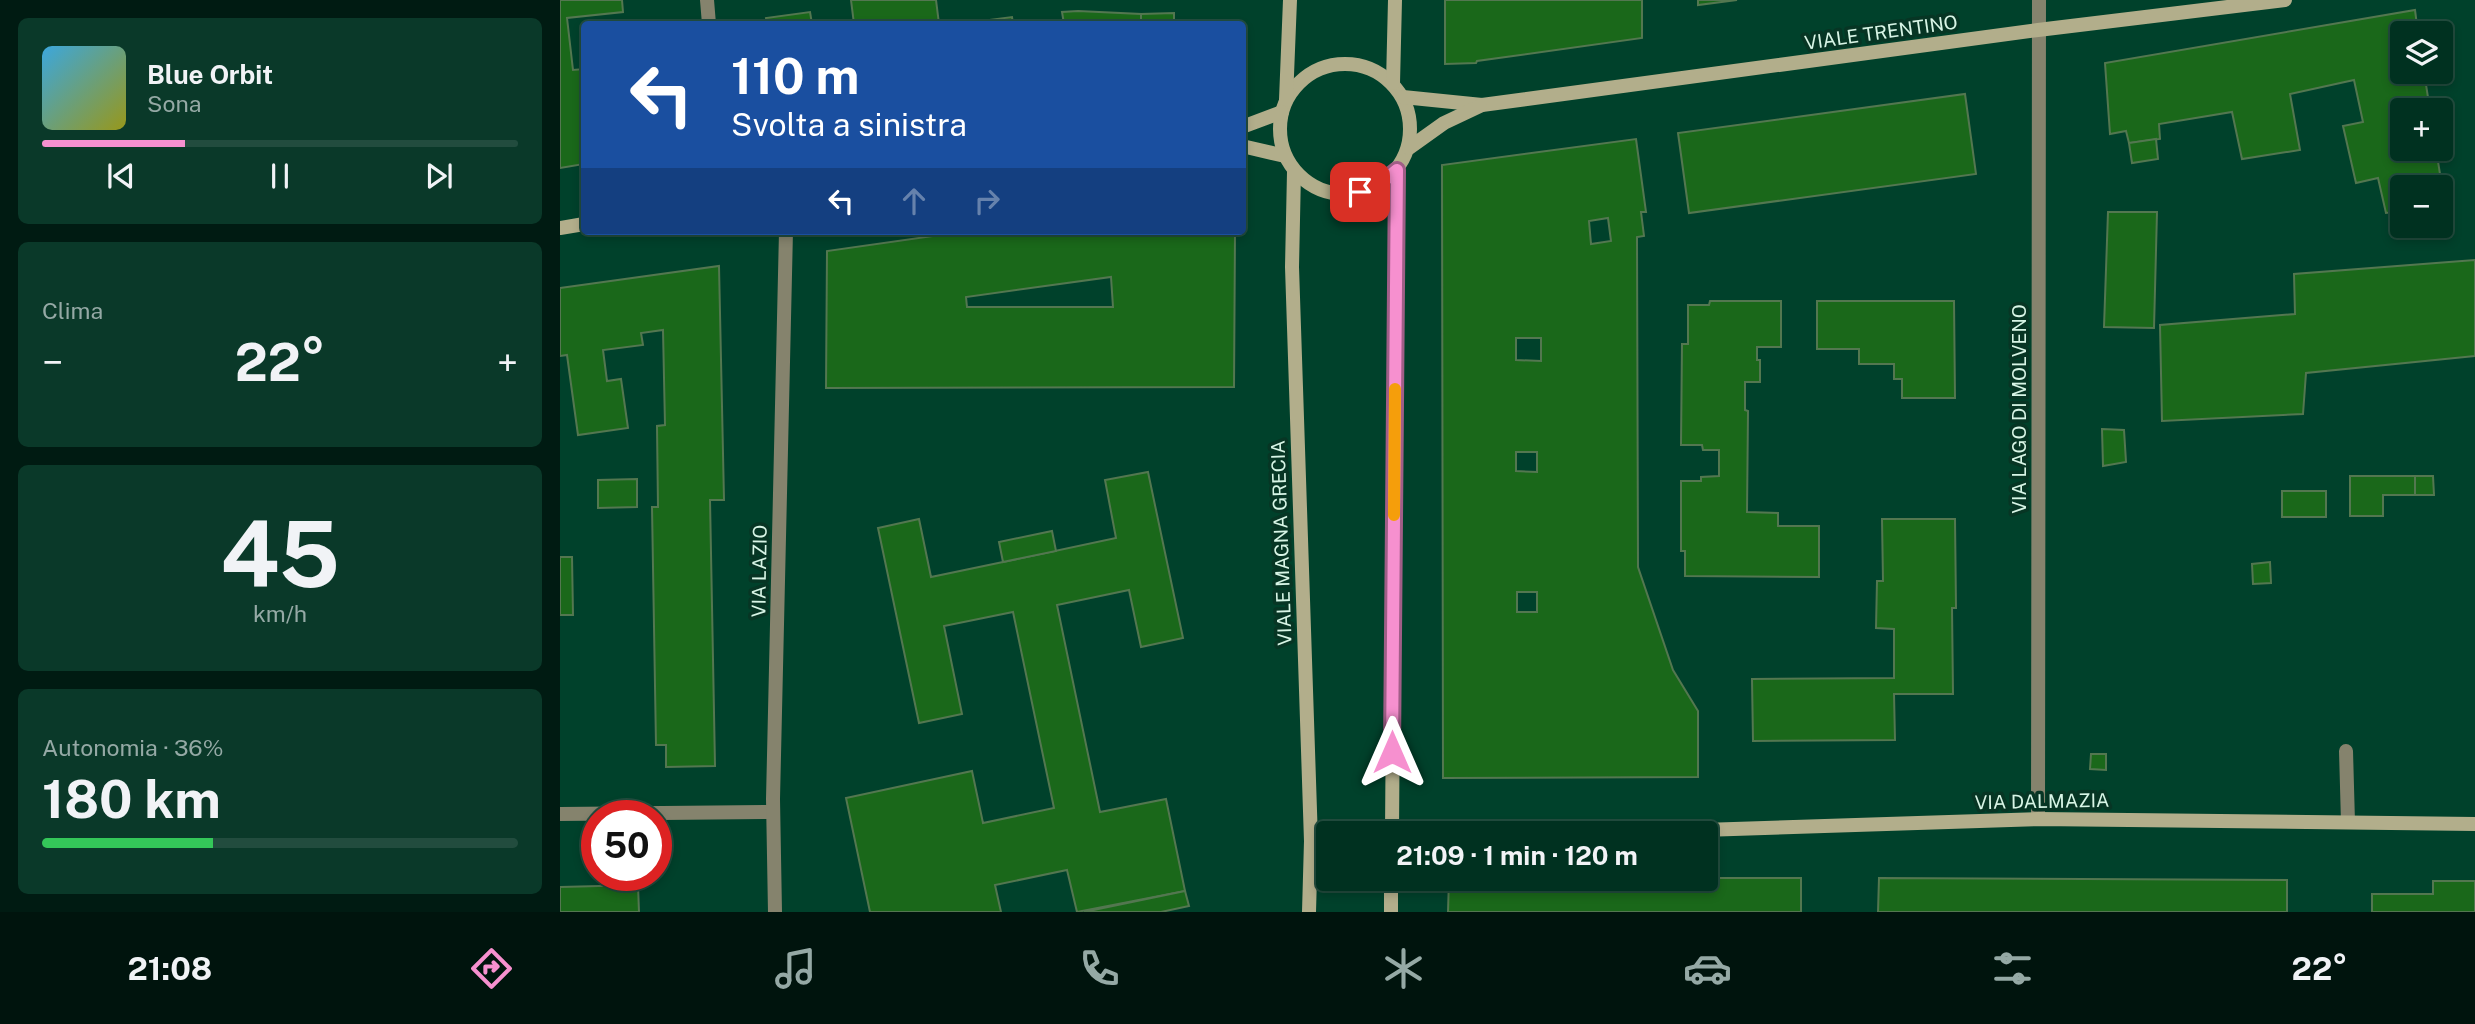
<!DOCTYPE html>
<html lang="it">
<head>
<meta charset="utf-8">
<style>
  :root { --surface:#003120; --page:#0a3929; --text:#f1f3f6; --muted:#95a9a5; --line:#224c3e; --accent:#f690cf }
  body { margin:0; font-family:"Public Sans",sans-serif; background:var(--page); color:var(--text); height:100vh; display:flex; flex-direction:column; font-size:26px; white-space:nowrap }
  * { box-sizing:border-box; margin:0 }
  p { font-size:23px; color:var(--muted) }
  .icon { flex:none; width:38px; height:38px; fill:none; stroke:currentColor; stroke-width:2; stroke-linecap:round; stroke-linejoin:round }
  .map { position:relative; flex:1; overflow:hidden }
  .details { display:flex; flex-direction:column; gap:18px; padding:18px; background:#001b12; width:560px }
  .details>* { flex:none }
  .top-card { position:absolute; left:21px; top:21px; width:665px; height:214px; border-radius:7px; box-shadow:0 4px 10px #0003,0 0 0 2px var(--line); background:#1a4fa0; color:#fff; overflow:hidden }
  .fabs { position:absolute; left:1830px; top:21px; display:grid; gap:14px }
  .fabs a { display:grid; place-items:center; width:63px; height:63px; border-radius:7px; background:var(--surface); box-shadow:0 4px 10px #0003,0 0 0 2px var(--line); font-size:35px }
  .speed { position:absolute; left:21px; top:800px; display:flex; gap:14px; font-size:35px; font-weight:700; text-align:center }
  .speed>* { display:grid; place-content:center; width:91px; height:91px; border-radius:50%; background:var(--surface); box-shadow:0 4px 10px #0003,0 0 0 2px var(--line); line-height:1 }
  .speed .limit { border:10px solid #d22; background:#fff; color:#111 }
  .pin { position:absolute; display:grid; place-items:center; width:60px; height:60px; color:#fff; margin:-30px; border-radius:14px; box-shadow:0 4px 10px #0006 }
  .me { position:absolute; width:77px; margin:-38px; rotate:0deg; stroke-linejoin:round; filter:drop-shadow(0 0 5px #0008) }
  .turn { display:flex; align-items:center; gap:24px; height:147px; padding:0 35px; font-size:32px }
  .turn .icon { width:91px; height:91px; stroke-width:2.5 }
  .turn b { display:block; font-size:49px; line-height:60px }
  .lanes { display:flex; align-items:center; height:66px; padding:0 35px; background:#0003; justify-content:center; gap:35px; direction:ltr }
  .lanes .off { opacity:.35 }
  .big { font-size:52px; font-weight:700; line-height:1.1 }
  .details .widget { flex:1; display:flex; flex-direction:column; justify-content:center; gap:10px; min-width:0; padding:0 24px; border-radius:10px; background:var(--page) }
  .details .dial { align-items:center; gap:0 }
  .dial b { font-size:91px; line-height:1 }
  .song { display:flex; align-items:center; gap:21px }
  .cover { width:84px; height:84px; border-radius:10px; background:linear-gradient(135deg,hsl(200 70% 55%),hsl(60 70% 35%)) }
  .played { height:7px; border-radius:4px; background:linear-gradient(90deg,var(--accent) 30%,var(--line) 30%) }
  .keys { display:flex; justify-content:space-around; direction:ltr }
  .heat { display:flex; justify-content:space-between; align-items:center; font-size:38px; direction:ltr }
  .charge { height:10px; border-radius:5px; background:linear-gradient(90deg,#34c759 36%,var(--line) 0) }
  .trip { position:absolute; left:756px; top:821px; width:402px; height:70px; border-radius:7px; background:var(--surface); box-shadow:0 4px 10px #0003,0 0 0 2px var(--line); font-weight:700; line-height:70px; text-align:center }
  .menu { display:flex; height:112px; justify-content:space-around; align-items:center; background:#00140d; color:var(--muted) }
  .menu .icon { width:49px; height:49px }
  .menu .selected { color:var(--accent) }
  .menu b { font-size:32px; color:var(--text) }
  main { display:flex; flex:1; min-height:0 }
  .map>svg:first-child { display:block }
  .building { fill:#1a681a; stroke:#537750; stroke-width:2; fill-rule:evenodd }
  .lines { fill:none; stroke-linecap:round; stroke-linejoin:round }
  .lane { stroke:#85836d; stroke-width:14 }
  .street { stroke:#85836d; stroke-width:14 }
  .secondary { stroke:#b2ae8b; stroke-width:14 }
  .route-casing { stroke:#a05e87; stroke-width:18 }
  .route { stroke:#f690cf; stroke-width:12 }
  .slow { stroke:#f59e0b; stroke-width:12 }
  .labels { text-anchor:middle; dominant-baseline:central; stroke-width:7; stroke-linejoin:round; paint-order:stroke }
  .street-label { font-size:19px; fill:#d8f5e6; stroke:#073524 }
</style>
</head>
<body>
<main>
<section class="details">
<div class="widget">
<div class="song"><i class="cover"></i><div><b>Blue Orbit</b><p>Sona</p></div></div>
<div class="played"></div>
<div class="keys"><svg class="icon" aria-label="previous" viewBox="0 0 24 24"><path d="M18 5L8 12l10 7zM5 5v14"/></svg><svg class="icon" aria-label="pause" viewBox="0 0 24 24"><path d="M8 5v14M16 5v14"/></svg><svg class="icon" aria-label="next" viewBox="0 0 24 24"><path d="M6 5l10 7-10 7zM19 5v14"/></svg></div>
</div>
<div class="widget"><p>Clima</p>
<div class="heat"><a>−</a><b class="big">22°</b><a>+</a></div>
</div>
<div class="widget dial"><b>45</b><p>km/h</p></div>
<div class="widget"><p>Autonomia · 36%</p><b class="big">180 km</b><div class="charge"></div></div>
</section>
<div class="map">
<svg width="1915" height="912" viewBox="0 0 1915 912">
  <rect width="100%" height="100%" fill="#00412b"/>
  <g class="building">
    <polygon points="0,0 62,0 63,12 7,18 13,70 24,69 24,164 0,168"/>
    <polygon points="291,0 376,0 379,24 294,24"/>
    <polygon points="885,0 1082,0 1082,38 917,61 916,63 885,64"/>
    <polygon points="1138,0 1177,0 1138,5"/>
    <polygon points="1855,10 1858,33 1843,33 1843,72 1864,72 1870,110 1843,110 1843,149 1876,149 1885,205 1881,206 1881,187 1843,187 1843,211 1826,213 1818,178 1796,183 1783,126 1803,122 1794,80 1730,94 1740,150 1682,159 1672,112 1599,124 1600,139 1569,143 1566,131 1550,134 1545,63"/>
    <polygon points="518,11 581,14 581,24 504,24 502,12"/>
    <polygon points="250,12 252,24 207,24 206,18"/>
    <polygon points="614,13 614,24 581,24 581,14"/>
    <polygon points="452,17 453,24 398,24"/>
    <polygon points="1405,94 1416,174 1129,213 1118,133"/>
    <path d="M1076,139L1086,212H1081L1084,236L1077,237L1078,567L1113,670L1138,711V777L883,778L882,165ZM1048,218L1051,241L1031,244L1029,221ZM956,338H981V361L956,360ZM956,452H977V472L956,471ZM957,592H977V612H957Z"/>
    <polygon points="1596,139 1598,159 1572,163 1569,143"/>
    <polygon points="1548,212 1597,212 1594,328 1544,327"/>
    <path d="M408,231H675L674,387L266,388L267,251ZM551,277L553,307H407L406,297Z"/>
    <polygon points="1915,260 1915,356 1746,373 1743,414 1602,421 1600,325 1735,314 1734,274"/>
    <polygon points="159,266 164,500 150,500 155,766 106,767 106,745 96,745 92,507 98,507 97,426 105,425 103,330 81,333 83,345 43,350 47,381 61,379 68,428 18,435 7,355 0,356 0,288"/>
    <polygon points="1150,301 1221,301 1221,347 1197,347 1197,360 1200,360 1200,382 1185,382 1185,410 1188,411 1187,512 1218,513 1218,526 1259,526 1259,577 1125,576 1125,551 1121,551 1121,481 1141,481 1141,477 1159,476 1159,450 1143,450 1142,445 1121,445 1122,344 1128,344 1128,305 1149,305"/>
    <polygon points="1257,301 1394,301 1395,398 1342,398 1342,379 1334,379 1334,364 1299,364 1299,349 1257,349"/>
    <polygon points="1542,429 1564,430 1566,462 1543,466"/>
    <polygon points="588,472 623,638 581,647 569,590 497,605 540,812 606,799 625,891 517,912 507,870 435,885 441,912 310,912 286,798 412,771 423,823 494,808 453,612 384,626 402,714 359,723 318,528 359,519 371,577 443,562 556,538 545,480"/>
    <polygon points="1790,476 1855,476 1855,495 1823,495 1823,516 1790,516"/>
    <polygon points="1855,476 1873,476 1874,495 1855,495"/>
    <polygon points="77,479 77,507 38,508 38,480"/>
    <rect x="1722" y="491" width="44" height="26"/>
    <polygon points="1322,519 1395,519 1396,608 1392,608 1393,694 1334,694 1335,740 1193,741 1192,679 1334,678 1334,629 1316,628 1317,581 1323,581"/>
    <polygon points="492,531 496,551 443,562 439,542"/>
    <polygon points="0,557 12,557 13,615 0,615"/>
    <polygon points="1710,562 1711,583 1693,584 1692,564"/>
    <polygon points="1531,754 1546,754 1546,770 1530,769"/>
    <polygon points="889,878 1241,878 1241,912 888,912"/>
    <polygon points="1319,878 1727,880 1727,912 1318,912"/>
    <polygon points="1873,881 1915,881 1915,912 1812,912 1812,894 1873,894"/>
    <polygon points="78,885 79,912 0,912 0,887"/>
    <polygon points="625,891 629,906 601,912 524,912"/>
  </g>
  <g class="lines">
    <polyline class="lane" points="1786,751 1788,822"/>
    <g class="street">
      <polyline points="147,0 149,24"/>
      <polyline points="0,814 213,812"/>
      <polyline points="1478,819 1479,0"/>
      <polyline points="215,912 213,799 226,231"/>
    </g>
    <g class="secondary">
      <circle cx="785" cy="129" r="65"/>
      <polyline points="833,83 835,0"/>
      <polyline points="843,97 922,105 1478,30 1725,0"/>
      <polyline points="726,100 730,0"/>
      <polyline points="682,127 722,112"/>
      <polyline points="682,146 725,156"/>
      <polyline points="849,148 884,123 920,106"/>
      <polyline points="734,172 732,267 751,841 749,912"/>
      <polyline points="0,228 24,224"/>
      <polyline points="832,833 837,170"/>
      <polyline points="1050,833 1478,819 1915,824"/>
      <polyline points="831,912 831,878"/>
    </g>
  </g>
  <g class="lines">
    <defs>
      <polyline id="route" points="800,192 814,189 837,170 832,752"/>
    </defs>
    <use href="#route" class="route-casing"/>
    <use href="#route" class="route"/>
    <polyline class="slow" points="834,515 835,389"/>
  </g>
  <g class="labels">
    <g class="street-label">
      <text transform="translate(1321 32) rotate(-8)">VIALE TRENTINO</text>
      <text transform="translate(1459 409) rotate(-90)">VIA LAGO DI MOLVENO</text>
      <text transform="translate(721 543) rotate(-92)">VIALE MAGNA GRECIA</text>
      <text transform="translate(199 571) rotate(-89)">VIA LAZIO</text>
      <text transform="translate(1482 801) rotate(-1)">VIA DALMAZIA</text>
    </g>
  </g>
</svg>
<div class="fabs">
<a><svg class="icon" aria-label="layers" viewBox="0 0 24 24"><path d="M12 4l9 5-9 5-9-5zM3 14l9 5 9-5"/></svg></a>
<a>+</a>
<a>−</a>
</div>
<div class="speed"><div class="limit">50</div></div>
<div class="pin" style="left:800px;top:192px;background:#d93025"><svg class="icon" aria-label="arrive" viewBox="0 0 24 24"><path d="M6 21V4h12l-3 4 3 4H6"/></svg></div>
<svg class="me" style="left:832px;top:752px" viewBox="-20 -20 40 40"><path d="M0-17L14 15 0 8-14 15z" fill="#f690cf" stroke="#fff" stroke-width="4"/></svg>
<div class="trip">21:09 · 1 min · 120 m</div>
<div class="top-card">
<div class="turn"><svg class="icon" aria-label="left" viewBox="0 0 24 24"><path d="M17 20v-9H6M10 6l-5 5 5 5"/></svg><div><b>110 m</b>Svolta a sinistra</div></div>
<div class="lanes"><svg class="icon" aria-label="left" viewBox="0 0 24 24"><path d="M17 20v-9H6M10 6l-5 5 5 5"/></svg><svg class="icon off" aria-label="ahead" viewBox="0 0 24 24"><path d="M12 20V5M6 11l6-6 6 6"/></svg><svg class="icon off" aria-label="right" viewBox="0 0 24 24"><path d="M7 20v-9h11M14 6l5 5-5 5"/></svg></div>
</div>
</div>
</main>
<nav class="menu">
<b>21:08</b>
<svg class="icon selected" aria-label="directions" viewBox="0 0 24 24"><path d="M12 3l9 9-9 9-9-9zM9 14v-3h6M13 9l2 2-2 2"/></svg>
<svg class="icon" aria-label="music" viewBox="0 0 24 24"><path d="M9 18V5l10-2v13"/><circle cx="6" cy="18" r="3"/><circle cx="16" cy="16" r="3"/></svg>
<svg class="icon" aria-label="phone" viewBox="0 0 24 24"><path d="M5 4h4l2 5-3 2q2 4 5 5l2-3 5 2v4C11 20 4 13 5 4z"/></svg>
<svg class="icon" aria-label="climate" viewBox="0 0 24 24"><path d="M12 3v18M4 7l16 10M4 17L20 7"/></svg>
<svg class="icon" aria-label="car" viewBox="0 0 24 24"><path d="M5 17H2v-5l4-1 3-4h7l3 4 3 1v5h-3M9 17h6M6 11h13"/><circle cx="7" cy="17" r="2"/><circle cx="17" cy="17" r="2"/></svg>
<svg class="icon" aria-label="filters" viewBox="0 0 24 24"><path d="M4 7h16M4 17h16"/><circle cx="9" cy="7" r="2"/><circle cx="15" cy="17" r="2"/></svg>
<b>22°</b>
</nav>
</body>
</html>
